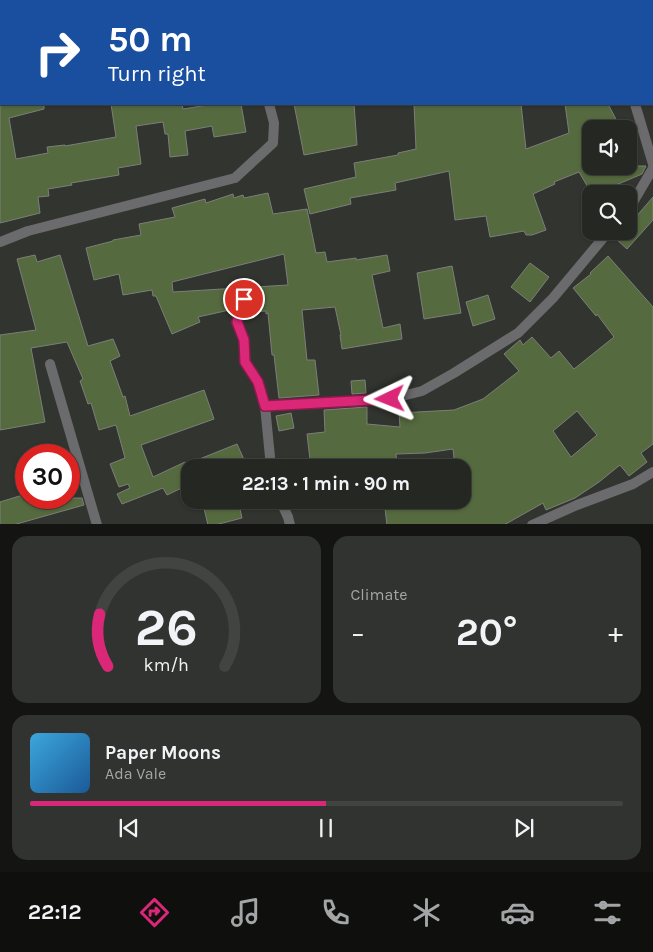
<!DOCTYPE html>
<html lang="en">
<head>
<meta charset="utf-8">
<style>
  :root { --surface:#252723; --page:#313330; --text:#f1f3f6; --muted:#a3a5a6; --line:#424441; --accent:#db2777 }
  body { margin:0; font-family:Karla,sans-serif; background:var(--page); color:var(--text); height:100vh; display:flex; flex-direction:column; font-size:19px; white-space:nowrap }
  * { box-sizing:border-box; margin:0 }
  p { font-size:16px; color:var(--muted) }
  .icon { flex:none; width:28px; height:28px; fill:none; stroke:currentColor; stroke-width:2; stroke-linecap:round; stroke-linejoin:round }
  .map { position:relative; height:524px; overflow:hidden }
  .drawer { display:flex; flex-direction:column; gap:12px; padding:12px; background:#141513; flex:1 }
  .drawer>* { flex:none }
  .guide { position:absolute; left:0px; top:0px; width:654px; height:105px; box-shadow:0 1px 4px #0004,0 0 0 1px var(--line); background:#1a4fa0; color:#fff; overflow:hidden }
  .fabs { position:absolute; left:582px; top:120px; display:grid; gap:10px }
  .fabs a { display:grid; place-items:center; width:55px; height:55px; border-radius:10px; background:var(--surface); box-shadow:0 1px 4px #0004,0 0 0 1px var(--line); font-size:25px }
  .speed { position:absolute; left:15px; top:444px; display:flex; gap:10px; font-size:25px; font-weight:700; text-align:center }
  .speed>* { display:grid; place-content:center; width:65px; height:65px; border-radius:50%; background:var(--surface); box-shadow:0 1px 4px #0004,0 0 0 1px var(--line); line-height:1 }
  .speed .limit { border:8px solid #d22; background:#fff; color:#111 }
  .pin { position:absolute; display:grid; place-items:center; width:42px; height:42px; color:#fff; margin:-21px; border:2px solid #fff; border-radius:50%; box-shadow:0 1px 5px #0007 }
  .me { position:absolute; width:55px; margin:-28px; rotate:268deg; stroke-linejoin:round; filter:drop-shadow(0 0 4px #0008) }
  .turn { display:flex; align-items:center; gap:18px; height:105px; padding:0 25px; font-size:22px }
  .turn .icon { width:65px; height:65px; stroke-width:2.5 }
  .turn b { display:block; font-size:35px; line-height:42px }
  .big { font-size:38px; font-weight:700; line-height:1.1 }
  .drawer .widget { flex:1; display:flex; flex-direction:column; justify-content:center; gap:8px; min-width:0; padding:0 18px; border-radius:15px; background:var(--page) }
  .drawer .dial { align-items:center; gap:0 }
  .dial svg { height:130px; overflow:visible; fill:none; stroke:var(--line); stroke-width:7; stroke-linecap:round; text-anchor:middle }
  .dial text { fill:var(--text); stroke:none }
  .song { display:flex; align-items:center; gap:15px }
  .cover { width:60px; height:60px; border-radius:8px; background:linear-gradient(135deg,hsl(200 70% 55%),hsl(210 70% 35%)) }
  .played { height:5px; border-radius:2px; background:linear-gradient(90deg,var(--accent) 50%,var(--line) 50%) }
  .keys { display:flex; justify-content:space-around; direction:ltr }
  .heat { display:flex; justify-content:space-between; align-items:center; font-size:28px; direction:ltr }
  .drawer .tiles { flex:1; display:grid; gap:12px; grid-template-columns:1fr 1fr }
  .widget:last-child { grid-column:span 2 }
  .trip { position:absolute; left:181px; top:459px; width:290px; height:50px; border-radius:15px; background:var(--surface); box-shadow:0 1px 4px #0004,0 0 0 1px var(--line); font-weight:700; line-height:50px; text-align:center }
  .tabs { display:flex; height:80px; justify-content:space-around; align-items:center; background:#0f100e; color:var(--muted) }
  .tabs .icon { width:35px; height:35px }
  .tabs .selected { color:var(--accent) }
  .tabs b { font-size:22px; color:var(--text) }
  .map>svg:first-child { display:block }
  .building { fill:#556a3f; stroke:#7c7f79; fill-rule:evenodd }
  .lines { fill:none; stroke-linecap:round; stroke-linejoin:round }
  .street { stroke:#6b6a6d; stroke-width:10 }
  .route-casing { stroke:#8e194d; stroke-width:12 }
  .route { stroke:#db2777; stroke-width:9 }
</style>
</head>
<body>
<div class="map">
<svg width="653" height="525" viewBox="0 0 653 525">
  <rect width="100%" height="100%" fill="#31342f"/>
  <g class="building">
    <polygon points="0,104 44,104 44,109 9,118 16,159 48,153 47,147 65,145 65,146 116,137 111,104 182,104 183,109 214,104 241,104 246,132 214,137 212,126 185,131 188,155 170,157 168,134 165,134 163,122 136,126 141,164 118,168 119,175 71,183 72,185 48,189 49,196 38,197 40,213 0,223"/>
    <polygon points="294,104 354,104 357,145 304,155"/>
    <polygon points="414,104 521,104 526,149 569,133 565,104 608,104 621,129 591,129 591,166 646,166 642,174 616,185 621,194 592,194 579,172 554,182 555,184 533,194 546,230 532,235 526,235 524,231 490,237 486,216 455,220 449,171 395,183 396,190 350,198 351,204 310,214 304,189 356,177 354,163 398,155 398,153 416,149"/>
    <path d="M268,193L273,214L307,209L316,253L325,252L327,262L356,258V260L387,255L390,271L372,275L383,328L400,324L402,339L342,349L340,335H341L335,307L302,310L307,360H315L319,395L279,398L274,355H272L268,313L266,314V311L252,312L251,305H249L250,297L246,293L243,292L239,294L234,309L198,317L200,322L172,334L156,296H153L152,290L123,295L119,274L94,280L86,248L113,241V240L141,235L139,224L175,217L172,208L205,199L206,203L233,194L234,198L243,195L244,198ZM284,254L288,285L173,292L172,282Z"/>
    <polygon points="653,197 653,220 627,249 616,239 623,231 629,231 629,225"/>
    <polygon points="35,255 37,262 60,255 88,346 113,339 120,356 110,361 123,397 125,396 130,416 204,390 214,419 141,445 153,477 185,462 187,464 237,444 246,464 238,468 190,468 190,484 167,495 163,488 122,504 117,494 130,488 128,484 119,487 110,464 125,458 116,425 99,430 91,403 88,404 80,381 83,379 67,342 31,348 45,422 0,430 0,335 36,330 17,259"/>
    <path d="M608,256L653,307V444L641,453L647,462L629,476L620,465L599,482L575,498L546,510L543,503L504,525H387L384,500H462V468H455L453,449L425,453L396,454L397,465L379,466V468H311L307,434L325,432L324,410L367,407V424L400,427L399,413L454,410L483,399L519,371L504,354L520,340L523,345L532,337L551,358L559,351L574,369L614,337L597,314L596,316L573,288L591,274L590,273ZM577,411L597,435L571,457L553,431Z"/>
    <polygon points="530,263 549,277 530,302 511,287"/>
    <polygon points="452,266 461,313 424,319 417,273"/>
    <polygon points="488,295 495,319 473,326 466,302"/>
    <polygon points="365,380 366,393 352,394 351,381"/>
    <polygon points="291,413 294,428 279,431 276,416"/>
    <polygon points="26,494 26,498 82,498 84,505 13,525 0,525 0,502"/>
    <polygon points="202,500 238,500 242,518 215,525 208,525"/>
  </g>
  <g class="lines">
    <g class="street">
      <polyline points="248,0 248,1"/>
      <polyline points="272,0 281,1"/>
      <polyline points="583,0 583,1"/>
      <polyline points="635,104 653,164"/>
      <polyline points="629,208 632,204 653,168"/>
      <polyline points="0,242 28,231 235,178 273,143 274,123 269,104"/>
      <polyline points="244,299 237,323 244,340 245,362 258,382 265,406 270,457 270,468"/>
      <polyline points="50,364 97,525"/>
      <polyline points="265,406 390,399 422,391 454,373 518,333 553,298 609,231"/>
      <polyline points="280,500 288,517 290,525"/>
      <polyline points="532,525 577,505 633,484 653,472"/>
    </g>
  </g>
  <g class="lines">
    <defs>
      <polyline id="route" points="244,299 237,322 244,340 245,362 258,382 265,406 390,399"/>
    </defs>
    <use href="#route" class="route-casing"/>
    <use href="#route" class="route"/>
  </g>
</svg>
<div class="fabs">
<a><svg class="icon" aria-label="sound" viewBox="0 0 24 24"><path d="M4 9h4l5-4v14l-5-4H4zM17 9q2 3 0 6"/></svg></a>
<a><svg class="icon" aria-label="search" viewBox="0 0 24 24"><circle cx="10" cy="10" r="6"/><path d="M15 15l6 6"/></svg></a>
</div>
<div class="speed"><div class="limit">30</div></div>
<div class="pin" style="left:244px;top:299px;background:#d93025"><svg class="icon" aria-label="arrive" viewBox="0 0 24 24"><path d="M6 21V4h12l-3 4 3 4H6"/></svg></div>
<svg class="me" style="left:390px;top:399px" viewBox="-20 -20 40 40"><path d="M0-17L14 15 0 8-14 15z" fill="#db2777" stroke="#fff" stroke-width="4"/></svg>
<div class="trip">22:13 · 1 min · 90 m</div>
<div class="guide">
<div class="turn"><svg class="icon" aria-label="right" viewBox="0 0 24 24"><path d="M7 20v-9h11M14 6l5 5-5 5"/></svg><div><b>50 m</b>Turn right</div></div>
</div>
</div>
<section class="drawer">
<div class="tiles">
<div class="widget dial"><svg viewBox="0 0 100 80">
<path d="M14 69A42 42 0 1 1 86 69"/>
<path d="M14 69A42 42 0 0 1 9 37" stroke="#db2777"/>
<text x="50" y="56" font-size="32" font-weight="700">26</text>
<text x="50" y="72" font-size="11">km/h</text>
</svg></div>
<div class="widget"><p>Climate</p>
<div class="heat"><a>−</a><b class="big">20°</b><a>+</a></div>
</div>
<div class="widget">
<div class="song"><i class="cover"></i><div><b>Paper Moons</b><p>Ada Vale</p></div></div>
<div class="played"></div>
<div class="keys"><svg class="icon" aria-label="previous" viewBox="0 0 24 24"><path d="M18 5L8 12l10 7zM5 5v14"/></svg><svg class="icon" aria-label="pause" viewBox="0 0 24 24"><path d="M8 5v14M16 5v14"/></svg><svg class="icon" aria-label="next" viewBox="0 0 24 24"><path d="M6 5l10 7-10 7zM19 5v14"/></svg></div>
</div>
</div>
</section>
<nav class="tabs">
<b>22:12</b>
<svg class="icon selected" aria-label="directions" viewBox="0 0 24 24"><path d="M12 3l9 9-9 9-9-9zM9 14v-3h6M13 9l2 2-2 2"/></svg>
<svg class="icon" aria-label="music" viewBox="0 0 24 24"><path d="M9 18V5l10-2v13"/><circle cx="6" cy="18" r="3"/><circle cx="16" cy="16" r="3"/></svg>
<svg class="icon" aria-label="phone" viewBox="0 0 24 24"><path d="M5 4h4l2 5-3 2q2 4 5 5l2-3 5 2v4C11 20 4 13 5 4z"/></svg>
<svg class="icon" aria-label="climate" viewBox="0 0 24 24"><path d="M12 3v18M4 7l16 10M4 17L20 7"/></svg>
<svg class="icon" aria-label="car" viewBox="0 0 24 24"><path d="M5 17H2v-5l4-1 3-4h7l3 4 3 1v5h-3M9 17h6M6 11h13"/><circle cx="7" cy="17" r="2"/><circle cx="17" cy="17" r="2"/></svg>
<svg class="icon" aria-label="filters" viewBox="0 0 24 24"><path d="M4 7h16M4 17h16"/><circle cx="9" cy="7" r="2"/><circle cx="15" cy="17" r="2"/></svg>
</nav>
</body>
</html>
